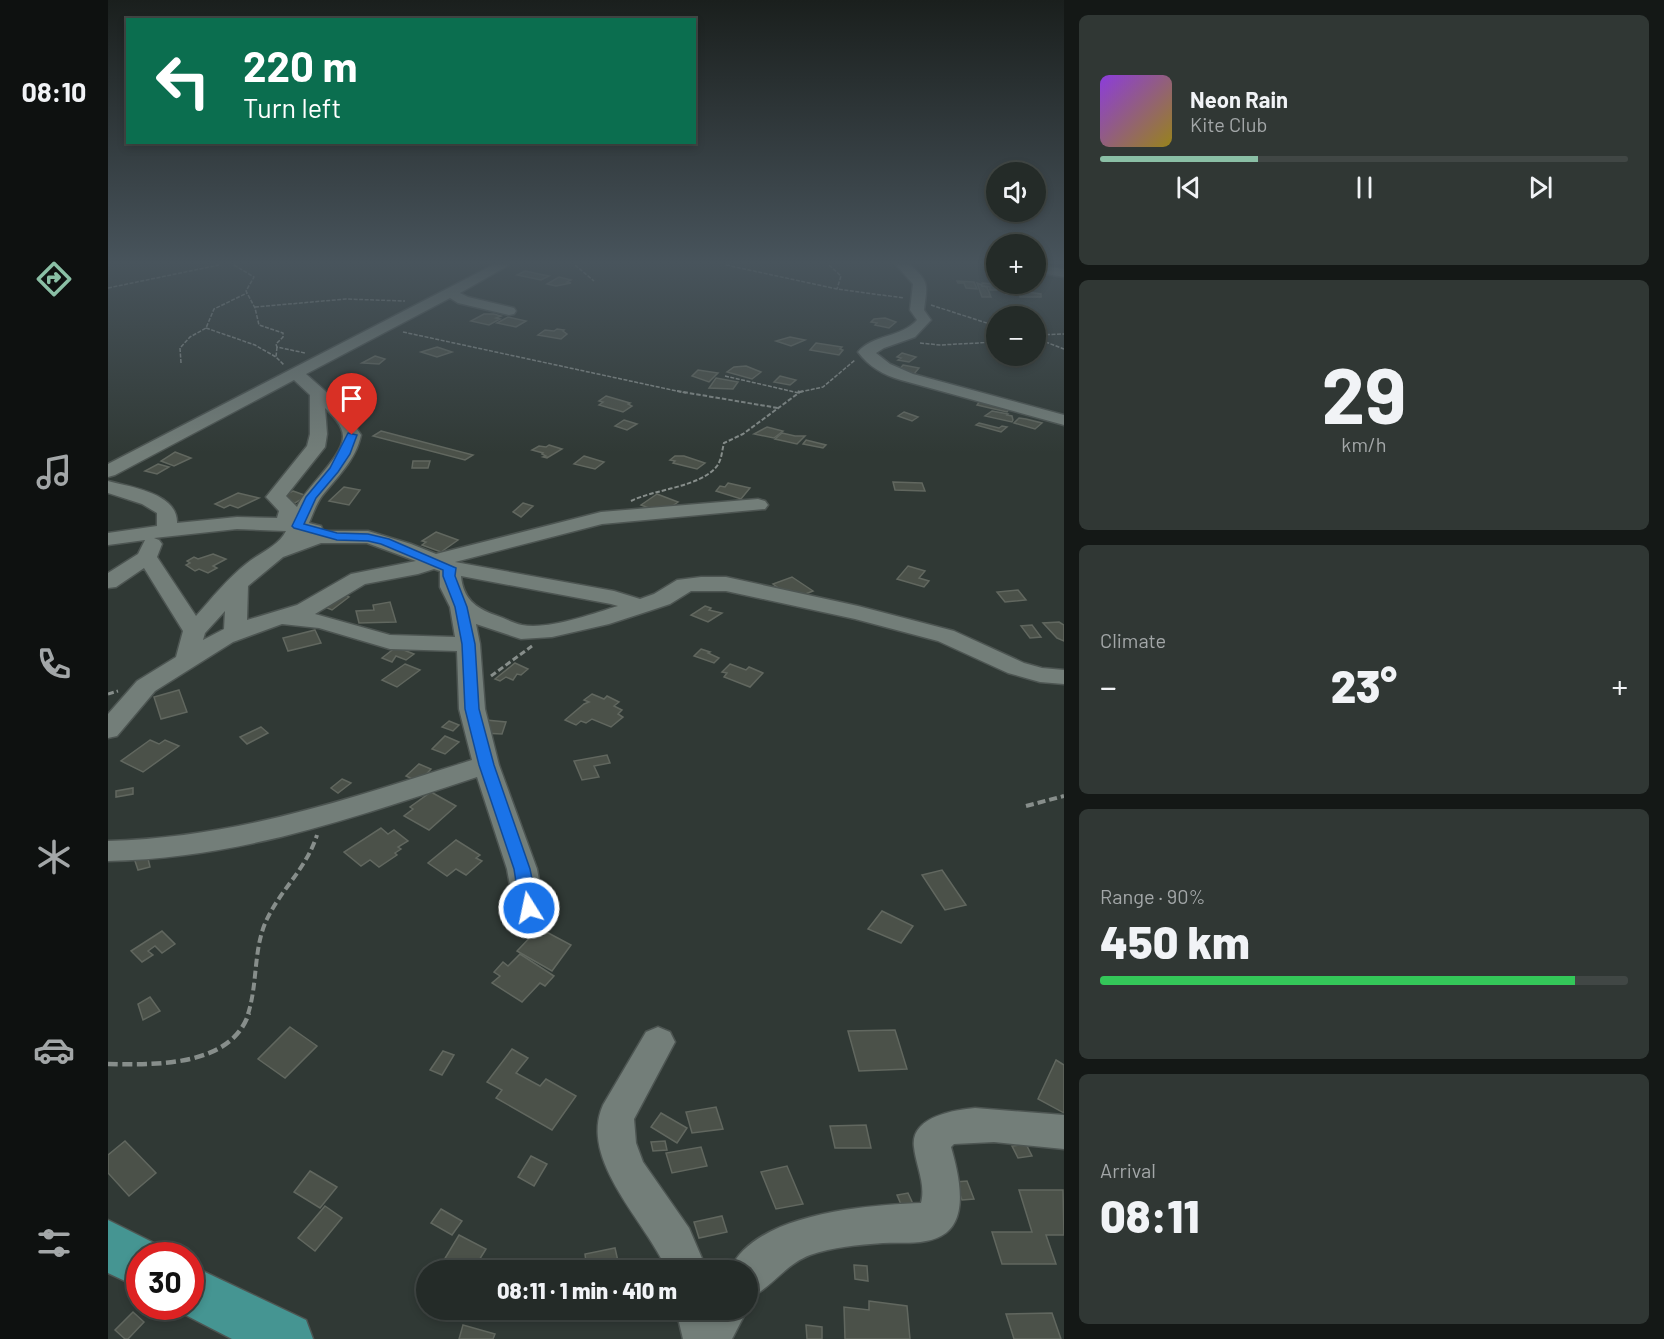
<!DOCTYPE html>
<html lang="en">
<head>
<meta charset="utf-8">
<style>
  :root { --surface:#242b28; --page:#303734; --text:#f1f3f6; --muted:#a3a7a8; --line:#414745; --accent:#8abfa5 }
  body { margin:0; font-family:Barlow,sans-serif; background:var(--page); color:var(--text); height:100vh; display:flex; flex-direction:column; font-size:22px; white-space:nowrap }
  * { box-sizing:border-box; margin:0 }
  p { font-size:20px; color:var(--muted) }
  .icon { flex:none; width:33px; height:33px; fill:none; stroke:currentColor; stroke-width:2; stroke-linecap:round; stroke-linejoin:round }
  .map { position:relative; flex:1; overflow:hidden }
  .side { display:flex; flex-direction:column; gap:15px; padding:15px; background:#141816; width:600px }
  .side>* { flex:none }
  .hud { position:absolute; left:18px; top:18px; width:570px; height:126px; border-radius:0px; box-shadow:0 3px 9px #0003,0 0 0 2px var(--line); background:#0b6e4f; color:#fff; overflow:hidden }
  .buttons { position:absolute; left:878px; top:162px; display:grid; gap:12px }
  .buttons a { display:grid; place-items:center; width:60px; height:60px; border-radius:50%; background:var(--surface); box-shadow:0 3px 9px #0003,0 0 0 2px var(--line); font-size:30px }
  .speed { position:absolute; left:18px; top:1242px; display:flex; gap:12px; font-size:30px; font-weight:700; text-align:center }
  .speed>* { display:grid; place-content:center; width:78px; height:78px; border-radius:50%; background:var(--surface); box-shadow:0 3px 9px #0003,0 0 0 2px var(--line); line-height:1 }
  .speed .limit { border:9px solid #d22; background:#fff; color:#111 }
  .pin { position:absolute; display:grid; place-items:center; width:51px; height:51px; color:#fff; margin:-62px -26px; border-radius:50% 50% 50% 0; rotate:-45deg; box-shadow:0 0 6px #0007 }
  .pin .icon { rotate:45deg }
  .me { position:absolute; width:66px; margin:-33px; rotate:350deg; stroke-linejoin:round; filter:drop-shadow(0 0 4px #0008) }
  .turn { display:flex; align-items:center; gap:21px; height:126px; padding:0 18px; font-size:27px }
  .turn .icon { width:78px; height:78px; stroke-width:2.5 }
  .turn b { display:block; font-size:42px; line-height:51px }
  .big { font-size:45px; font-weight:800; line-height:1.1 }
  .side .card { flex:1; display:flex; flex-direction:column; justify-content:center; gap:9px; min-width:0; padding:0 21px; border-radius:9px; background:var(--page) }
  .side .dial { align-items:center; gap:0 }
  .dial b { font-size:78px; line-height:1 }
  .song { display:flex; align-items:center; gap:18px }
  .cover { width:72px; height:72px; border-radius:9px; background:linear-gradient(135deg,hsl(270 70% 55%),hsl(50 70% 35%)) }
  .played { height:6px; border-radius:3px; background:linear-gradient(90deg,var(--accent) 30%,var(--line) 30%) }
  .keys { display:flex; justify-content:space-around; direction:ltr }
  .heat { display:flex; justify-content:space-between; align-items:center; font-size:33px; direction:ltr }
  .charge { height:9px; border-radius:4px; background:linear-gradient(90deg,#34c759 90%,var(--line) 0) }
  .trip { position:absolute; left:308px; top:1260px; width:342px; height:60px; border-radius:30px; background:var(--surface); box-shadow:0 3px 9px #0003,0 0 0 2px var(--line); font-weight:800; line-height:60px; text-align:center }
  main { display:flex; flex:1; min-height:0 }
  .tabs { display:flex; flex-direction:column; width:108px; justify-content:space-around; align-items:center; background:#0e1110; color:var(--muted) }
  .tabs .icon { width:42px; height:42px }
  .tabs .on { color:var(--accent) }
  .tabs b { font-size:27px; color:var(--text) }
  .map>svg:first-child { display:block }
  .building { fill:#4b5149; stroke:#61675f; stroke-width:1.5 }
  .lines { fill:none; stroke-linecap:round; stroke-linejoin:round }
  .minor-casing { stroke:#4d5552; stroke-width:3 }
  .major-casing { stroke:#4d5552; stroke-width:3 }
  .path-far4 { stroke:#878e8b; stroke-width:1.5; stroke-dasharray:4 1.5; stroke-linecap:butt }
  .path-far3 { stroke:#878e8b; stroke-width:2; stroke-dasharray:4.5 2; stroke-linecap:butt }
  .path-far2 { stroke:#878e8b; stroke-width:3; stroke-dasharray:6 3; stroke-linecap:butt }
  .path-far1 { stroke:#878e8b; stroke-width:4; stroke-dasharray:8 4; stroke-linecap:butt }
  .path { stroke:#878e8b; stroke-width:4.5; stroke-dasharray:10 4.5; stroke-linecap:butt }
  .minor { fill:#737e79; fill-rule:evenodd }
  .major { fill:#459592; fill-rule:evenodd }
  .route { fill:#1a73e8; stroke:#114b97; stroke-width:1.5 }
</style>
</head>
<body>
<main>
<nav class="tabs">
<b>08:10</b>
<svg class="icon on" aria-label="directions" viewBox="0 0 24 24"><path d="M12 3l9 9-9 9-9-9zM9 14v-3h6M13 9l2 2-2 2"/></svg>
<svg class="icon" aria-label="music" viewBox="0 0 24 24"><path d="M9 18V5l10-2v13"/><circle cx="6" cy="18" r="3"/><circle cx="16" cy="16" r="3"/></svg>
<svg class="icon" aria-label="phone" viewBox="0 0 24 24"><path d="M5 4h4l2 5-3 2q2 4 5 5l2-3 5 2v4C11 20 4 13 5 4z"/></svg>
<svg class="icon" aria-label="climate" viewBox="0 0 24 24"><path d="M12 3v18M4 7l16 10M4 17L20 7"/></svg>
<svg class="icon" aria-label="car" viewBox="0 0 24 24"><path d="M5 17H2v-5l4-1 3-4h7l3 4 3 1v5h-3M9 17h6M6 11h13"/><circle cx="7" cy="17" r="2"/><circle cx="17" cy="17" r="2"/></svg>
<svg class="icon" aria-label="filters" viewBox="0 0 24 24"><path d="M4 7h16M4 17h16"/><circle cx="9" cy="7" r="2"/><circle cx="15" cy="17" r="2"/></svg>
</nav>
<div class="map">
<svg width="956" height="1339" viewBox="0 0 956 1339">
  <rect width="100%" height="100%" fill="#303935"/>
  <g class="building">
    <polygon points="417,271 441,276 433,280 409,275"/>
    <polygon points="451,277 463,280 459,282 463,283 448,286 439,284"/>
    <polygon points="849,281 866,282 869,289 858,288 856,283 850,283"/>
    <polygon points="869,283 879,287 883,297 874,297"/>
    <polygon points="874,283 900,285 902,288 902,285 906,285 907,295 898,294 897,290 882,290 882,287 874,286"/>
    <polygon points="912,291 933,294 933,297 912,297"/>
    <polygon points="376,314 386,314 393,316 388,318 392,319 381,325 363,321"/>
    <polygon points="400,317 418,321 408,327 389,323"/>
    <polygon points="777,318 788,322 781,328 767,325 769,323 763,322 766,319"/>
    <polygon points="449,329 456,330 455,331 459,334 453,339 430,335 437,330 446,331"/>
    <polygon points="682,337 697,340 683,346 668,341"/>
    <polygon points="708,343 734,347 732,349 735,350 731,355 702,350"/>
    <polygon points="329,347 344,352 329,357 313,352"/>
    <polygon points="794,353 808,357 801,362 790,360 793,358 789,357"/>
    <polygon points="267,356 277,359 271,364 254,363"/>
    <polygon points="795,365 811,368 806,374 790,371"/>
    <polygon points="638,366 653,372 644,379 619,372 626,367"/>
    <polygon points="590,370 610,373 601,382 584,376"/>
    <polygon points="672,376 688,380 682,385 666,382"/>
    <polygon points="608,378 630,382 625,389 601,388"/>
    <polygon points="498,396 522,403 520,404 524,406 515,412 491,405 495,402 491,401"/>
    <polygon points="872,401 902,408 899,412 869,405"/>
    <polygon points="884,411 900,414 899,415 904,416 905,420 904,422 877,416"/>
    <polygon points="796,412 810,417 804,421 790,416"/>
    <polygon points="911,418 918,419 934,423 927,429 906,423"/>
    <polygon points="516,420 529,424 519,430 507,426"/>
    <polygon points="871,423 891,428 894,426 899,427 893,432 868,425"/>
    <polygon points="659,427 675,431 666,438 646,434"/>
    <polygon points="273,431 365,455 357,460 265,436"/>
    <polygon points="674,433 687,436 697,436 689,444 667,439"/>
    <polygon points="698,440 718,445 715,448 695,444"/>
    <polygon points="441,445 454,449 439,458 435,457 438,456 434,454 435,453 424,450 431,446 438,447"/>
    <polygon points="67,452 83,458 66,466 53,461"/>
    <polygon points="476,456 496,462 487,469 466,464"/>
    <polygon points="567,456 576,456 597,463 589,469 565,463 567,461 562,460"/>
    <polygon points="305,461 322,461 320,468 304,468"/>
    <polygon points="50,464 61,467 49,474 37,471"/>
    <polygon points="785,482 814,483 817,491 787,490"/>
    <polygon points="620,483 642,488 633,499 608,491 612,486 617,487"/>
    <polygon points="236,487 252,490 241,505 221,501"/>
    <polygon points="185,491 199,496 187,503 172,497"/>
    <polygon points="130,493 151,498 130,508 122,505 116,508 107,504"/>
    <polygon points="549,494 570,502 563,507 549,511 533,505"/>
    <polygon points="415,503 425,506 413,517 405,512"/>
    <polygon points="328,532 350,540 333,552 314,545 318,542 314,541"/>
    <polygon points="105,554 118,559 105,566 109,568 100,573 91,569 87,571 78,565 82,563 79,561 86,557 90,559"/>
    <polygon points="800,566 817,571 811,578 821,581 816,587 789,579"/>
    <polygon points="684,577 705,591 685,599 665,584"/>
    <polygon points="910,590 918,600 897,602 889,592"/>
    <polygon points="235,594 241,597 224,610 217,607"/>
    <polygon points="282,602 288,622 251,623 248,611 266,610 265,605"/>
    <polygon points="597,606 603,608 601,610 614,613 600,622 583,615"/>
    <polygon points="951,622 956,625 956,641 949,638 935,623"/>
    <polygon points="924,625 933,637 922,638 913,626"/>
    <polygon points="207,630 213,643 180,651 175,638"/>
    <polygon points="288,647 306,654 298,660 288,656 284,662 274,658"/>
    <polygon points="593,649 602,652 600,653 611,658 606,663 586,656"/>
    <polygon points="407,663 420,669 413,675 409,674 405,680 398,677 392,681 387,679"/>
    <polygon points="297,664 312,670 289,687 274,680"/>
    <polygon points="622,664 638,670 641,667 655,673 642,687 616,677 619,673 614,672"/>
    <polygon points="71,690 79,712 53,719 46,697"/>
    <polygon points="484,694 496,699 499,696 511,702 506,706 514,710 510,714 515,717 503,727 484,719 478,723 473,721 468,725 457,720 476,704 481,702 476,700"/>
    <polygon points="378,720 398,722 394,734 374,733"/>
    <polygon points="341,721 351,725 345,731 334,727"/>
    <polygon points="153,727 160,733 139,744 132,737"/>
    <polygon points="337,736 351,742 337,754 324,749"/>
    <polygon points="42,740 51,744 57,740 71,746 35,772 13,761"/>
    <polygon points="499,755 502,763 486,766 491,777 474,780 466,761"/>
    <polygon points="311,764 323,769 311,782 298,776"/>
    <polygon points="234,779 243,783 230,793 223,788"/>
    <polygon points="25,788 25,794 8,797 8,791"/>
    <polygon points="323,792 348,806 321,830 296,816 305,809 302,807"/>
    <polygon points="273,828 280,834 286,830 300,841 290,847 293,849 287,853 289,855 271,867 262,860 253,866 236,852"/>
    <polygon points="348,840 372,855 368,858 374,861 358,875 348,869 339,876 320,863"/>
    <polygon points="39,854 42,867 30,870 26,858"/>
    <polygon points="834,870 858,905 837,910 814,875"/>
    <polygon points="774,911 805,926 793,943 760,929"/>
    <polygon points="431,928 463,945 444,971 409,951"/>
    <polygon points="54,931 67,944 54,953 47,946 40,951 45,955 34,962 23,951"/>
    <polygon points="412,954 446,976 437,986 432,983 414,1002 384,983 392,976 386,972 395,962 400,966"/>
    <polygon points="42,997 52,1011 35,1020 30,1004"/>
    <polygon points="182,1027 209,1046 177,1078 150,1059"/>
    <polygon points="787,1030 799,1069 751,1071 740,1031"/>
    <polygon points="404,1049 420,1058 408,1073 432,1086 438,1079 468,1096 444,1130 388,1098 394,1090 379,1082"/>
    <polygon points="335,1051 346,1055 334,1075 322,1070"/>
    <polygon points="948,1060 956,1065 956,1113 930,1099"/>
    <polygon points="608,1107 615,1129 584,1133 578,1112"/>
    <polygon points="553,1113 579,1128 569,1143 543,1127"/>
    <polygon points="758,1125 763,1148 727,1148 722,1126"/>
    <polygon points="17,1141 48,1173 21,1196 0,1173 0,1155"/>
    <polygon points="557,1141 559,1150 545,1151 543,1142"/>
    <polygon points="918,1144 924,1156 910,1158 904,1146"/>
    <polygon points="593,1147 599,1166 564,1173 558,1153"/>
    <polygon points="423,1156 439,1164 426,1186 410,1177"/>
    <polygon points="679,1166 695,1204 668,1209 653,1172"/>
    <polygon points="202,1171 229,1187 212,1208 186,1192"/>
    <polygon points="859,1181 866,1199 854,1200 847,1182"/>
    <polygon points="911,1190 955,1190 956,1235 938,1235 948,1264 894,1264 884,1232 924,1232"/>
    <polygon points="800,1193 806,1206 795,1209 789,1195"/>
    <polygon points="217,1206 234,1218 207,1251 190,1238"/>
    <polygon points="333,1209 354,1221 344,1235 323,1223"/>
    <polygon points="614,1216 619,1232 591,1238 586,1222"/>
    <polygon points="351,1235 378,1249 365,1270 343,1270 333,1265"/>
    <polygon points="507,1248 512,1270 479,1270 477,1254"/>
    <polygon points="746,1265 759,1266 760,1281 747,1279"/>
    <polygon points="761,1301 799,1306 802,1339 737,1339 736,1307 761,1310"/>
    <polygon points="25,1312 36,1322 20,1339 17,1339 7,1330"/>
    <polygon points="944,1313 953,1339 906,1339 898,1314"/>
    <polygon points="355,1325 387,1334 385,1339 351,1339"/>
    <polygon points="698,1325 714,1327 714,1339 699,1339"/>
  </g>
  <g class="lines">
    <defs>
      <g id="minor">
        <path d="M385,265H401L352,293L360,297L406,308L408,311L406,314L401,315L350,303L342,298L198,374L233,405L253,435C248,460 229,477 214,496C208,504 205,514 201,523L213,526L215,531H260L303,544L328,554L493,512L650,499L657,501L660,505L657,509L494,524L347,562L506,591L532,599L546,594L569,580L593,577H618L750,606L846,631L916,663L934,668L956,670V684L932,682L900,673L830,641L747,619L618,591H583L562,604L541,611L501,624L444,637L413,639L368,624L372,644L377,709L391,765L429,869L436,908L432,916L421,920L410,916L406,908L399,869L369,777C244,818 133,858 0,861V841C131,837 240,799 364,760L351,709L349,651L282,649L211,628L174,624L125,642L47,691L9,736L0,738V714L29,681L68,657L75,631L36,568L8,587L0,588V573L30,554L37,540L0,545V533L49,526V513L34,504L0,493V481C22,487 70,493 69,523L129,517L169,518L171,511L158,497L199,446L202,434V395L186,380L7,475L0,477V464ZM217,408C224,415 235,426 235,436C236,456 198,487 189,507L178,496L217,447L219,434ZM129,529L178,531C171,546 151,553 138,564C119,579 104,598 88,616L49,557L54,544L51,540L46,538ZM213,543H259L308,561L243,574L189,605L139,620L140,586L175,557ZM326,569L332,571V587L342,607L347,637L282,635L207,614L257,584L310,574ZM353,576L503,604L510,606C484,614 440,630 414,625C405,623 396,618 387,615C367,608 355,598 353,576ZM117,611L116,629L95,640L97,633Z"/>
        <path d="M788,265H802C822,282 819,285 816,310L823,320L807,337L776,348L768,353L782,364L805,374L956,415V425L793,380C776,375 761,367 750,352C765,334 793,338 809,320L802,310L805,284Z"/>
        <polygon points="927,265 956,269 956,277 927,272"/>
        <path d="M550,1027L562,1032L567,1042L526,1119L528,1143L535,1162L581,1228L599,1270H559C539,1223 470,1160 495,1105L538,1032Z"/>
        <path d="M867,1108L956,1115V1149L886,1142L846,1144L843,1147C850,1172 863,1220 833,1236C817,1245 793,1242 775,1243C750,1245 725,1247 702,1255C676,1265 663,1289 639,1299V1270H622C646,1213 761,1205 813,1203C818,1184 808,1166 806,1147C802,1117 845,1110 867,1108Z"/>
        <polygon points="568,1310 639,1310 624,1339 575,1339"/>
      </g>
      <g id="major">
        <polygon points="0,1220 50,1245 54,1256 32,1256 32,1288 0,1273"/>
        <polygon points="82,1265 198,1320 205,1339 124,1339 64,1308 82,1306"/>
      </g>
    </defs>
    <use href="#minor" class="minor-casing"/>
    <use href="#major" class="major-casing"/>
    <g class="path-far4">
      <polyline points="126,265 146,277 138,291 147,308 151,325 175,333 175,337 168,344 169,347 197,353"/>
      <polyline points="467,265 486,281"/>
      <polyline points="618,265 729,289 796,298"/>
      <polyline points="721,265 733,276 729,289"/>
      <polyline points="0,288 111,265"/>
      <polyline points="823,305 888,326"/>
      <polyline points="147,307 238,299 297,301"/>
      <polyline points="98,328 147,345 168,357"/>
      <polyline points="295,332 578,393"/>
      <polyline points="927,335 956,334"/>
      <polyline points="927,338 956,349"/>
      <polyline points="812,343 832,345 888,342"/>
      <polyline points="169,347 168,357 176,365"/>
      <polyline points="73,363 72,348 82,337 98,328 106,309 139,293"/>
      <polyline points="617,376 691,393"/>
      <polyline points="692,392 715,387 747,360"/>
    </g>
    <g class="path-far3">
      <polyline points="569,391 670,408"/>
      <polyline points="692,392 695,391"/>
      <path d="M523,501C547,489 593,487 609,466C614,459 614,450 616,443L635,434L692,392L689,391"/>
    </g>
    <g class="path-far2">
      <polyline points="383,676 424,646"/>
      <polyline points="0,694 10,691"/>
    </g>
    <g class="path-far1">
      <polyline points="918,806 956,796"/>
      <path d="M140,1014C150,983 145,948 159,919C174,888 198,869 209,835"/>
    </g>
    <path class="path" d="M0,1064C47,1065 123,1067 141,1013"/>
    <use href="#minor" class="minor"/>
    <use href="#major" class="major"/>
  </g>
  <linearGradient id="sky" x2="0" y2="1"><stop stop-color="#1a1f1d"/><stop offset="0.58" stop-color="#48545c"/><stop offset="1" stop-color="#48545c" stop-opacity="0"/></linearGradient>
  <rect width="956" height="453" fill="url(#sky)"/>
  <polygon class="route" points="240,433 249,435 242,454 230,472 208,498 196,524 229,533 260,534 281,539 348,568 347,576 359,607 367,644 371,709 386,765 422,869 430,908 427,913 421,915 415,913 412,908 406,869 371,765 357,709 354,644 347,607 335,576 335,570 273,544 260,541 229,540 186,528 184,526 198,497 222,468"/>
</svg>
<div class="buttons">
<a><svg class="icon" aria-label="sound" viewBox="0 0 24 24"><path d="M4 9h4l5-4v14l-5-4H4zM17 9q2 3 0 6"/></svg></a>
<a>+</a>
<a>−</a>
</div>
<div class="speed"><div class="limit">30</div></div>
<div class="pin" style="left:244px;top:435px;background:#d93025"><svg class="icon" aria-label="arrive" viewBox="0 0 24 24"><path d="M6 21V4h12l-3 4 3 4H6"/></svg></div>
<svg class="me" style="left:421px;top:908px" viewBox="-20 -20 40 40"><circle r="17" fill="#1a73e8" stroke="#fff" stroke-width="3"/><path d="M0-11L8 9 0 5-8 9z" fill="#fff"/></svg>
<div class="trip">08:11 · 1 min · 410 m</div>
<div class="hud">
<div class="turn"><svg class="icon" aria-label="left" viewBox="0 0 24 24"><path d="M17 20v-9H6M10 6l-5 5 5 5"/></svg><div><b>220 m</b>Turn left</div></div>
</div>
</div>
<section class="side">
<div class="card">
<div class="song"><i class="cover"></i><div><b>Neon Rain</b><p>Kite Club</p></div></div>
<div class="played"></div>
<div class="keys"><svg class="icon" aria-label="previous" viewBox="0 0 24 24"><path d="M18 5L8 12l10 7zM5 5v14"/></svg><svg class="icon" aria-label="pause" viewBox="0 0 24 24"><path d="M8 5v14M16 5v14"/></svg><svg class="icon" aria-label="next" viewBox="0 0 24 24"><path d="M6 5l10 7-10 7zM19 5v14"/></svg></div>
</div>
<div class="card dial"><b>29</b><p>km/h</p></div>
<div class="card"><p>Climate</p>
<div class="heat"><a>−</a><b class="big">23°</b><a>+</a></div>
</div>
<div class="card"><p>Range · 90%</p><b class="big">450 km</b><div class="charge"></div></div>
<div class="card"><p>Arrival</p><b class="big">08:11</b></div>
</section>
</main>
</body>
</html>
